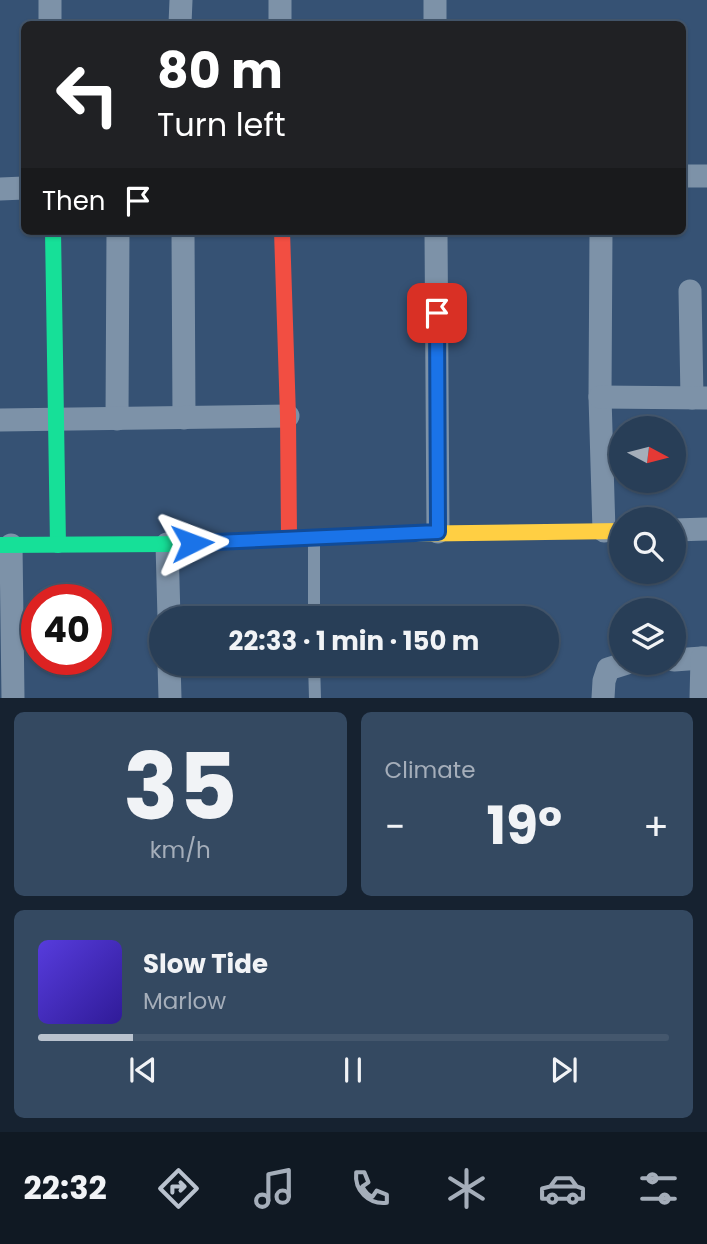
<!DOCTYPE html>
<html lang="en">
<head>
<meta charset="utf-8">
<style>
  :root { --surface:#283e57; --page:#344961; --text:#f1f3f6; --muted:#a5aeba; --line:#44576d; --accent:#b9c2ce }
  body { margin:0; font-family:Poppins,sans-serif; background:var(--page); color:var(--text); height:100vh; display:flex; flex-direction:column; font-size:26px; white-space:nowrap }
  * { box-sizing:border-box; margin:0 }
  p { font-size:23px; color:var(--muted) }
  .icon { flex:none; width:38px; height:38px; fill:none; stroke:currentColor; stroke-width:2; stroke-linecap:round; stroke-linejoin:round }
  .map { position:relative; height:698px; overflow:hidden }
  .panel { display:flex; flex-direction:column; gap:14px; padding:14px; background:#162230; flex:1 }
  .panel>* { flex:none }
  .banner { position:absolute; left:21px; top:21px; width:665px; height:214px; border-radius:10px; box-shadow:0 2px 5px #0004,0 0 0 2px var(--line); background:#202124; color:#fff; overflow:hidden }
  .needle { width:46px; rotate:97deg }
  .controls { position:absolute; left:609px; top:416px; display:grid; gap:14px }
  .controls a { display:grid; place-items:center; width:77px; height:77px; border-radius:50%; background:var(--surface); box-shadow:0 2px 5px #0004,0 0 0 2px var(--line); font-size:35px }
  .speed { position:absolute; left:21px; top:584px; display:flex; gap:14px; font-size:35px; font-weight:700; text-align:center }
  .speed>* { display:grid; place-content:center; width:91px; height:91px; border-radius:50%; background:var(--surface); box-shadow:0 2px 5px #0004,0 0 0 2px var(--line); line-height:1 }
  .speed .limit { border:10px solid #d22; background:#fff; color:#111 }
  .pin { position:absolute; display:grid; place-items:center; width:60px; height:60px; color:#fff; margin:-30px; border-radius:14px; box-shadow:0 4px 10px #0006 }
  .me { position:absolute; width:77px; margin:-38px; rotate:87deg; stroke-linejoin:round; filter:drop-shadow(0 0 5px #0008) }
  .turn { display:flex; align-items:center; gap:24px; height:147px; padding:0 21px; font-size:32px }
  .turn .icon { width:91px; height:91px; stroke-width:2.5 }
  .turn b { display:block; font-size:49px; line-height:60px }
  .then { display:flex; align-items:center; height:66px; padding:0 21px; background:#0003; gap:14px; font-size:26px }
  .big { font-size:52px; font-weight:700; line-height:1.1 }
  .panel .card { flex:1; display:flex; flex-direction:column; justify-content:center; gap:10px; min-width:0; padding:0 24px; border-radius:10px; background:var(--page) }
  .panel .dial { align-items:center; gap:0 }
  .dial b { font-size:91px; line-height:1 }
  .song { display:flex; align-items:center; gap:21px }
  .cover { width:84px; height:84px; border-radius:10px; background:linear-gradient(135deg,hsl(250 70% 55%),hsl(250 70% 35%)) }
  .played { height:7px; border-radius:4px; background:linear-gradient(90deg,var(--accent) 15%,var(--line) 15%) }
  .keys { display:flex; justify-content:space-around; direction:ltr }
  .heat { display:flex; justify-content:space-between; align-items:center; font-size:38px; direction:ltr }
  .panel .tiles { flex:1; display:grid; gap:14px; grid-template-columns:1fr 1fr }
  .card:last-child { grid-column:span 2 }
  .trip { position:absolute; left:149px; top:606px; width:410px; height:70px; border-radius:35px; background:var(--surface); box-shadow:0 2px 5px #0004,0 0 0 2px var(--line); font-weight:700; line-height:70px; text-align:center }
  .tab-bar { display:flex; height:112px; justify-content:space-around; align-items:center; background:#101923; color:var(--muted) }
  .tab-bar .icon { width:49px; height:49px }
  .tab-bar .current { color:var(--accent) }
  .tab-bar b { font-size:32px; color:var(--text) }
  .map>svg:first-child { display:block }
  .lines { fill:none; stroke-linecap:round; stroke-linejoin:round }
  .lane { stroke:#7d92a8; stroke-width:12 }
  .street { stroke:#7d92a8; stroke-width:23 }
  .fast { stroke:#16e098; stroke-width:16 }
  .slow { stroke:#ffcf43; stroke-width:16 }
  .jam { stroke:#f24e42; stroke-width:16 }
  .route-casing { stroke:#114b97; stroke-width:18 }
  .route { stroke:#1a73e8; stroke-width:12 }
</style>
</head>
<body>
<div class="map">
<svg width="707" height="698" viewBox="0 0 707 698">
  <rect width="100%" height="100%" fill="#365274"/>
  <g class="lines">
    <g class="lane">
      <polyline points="314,540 314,618"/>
      <polyline points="314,663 315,698"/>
    </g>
    <g class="street">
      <polyline points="50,0 50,24"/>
      <polyline points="435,0 435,24"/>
      <polyline points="180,24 181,0"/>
      <polyline points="280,24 280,0"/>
      <polyline points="682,176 707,176"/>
      <polyline points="0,189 24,188"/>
      <polyline points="183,231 184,418"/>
      <polyline points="436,231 438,532"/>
      <polyline points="601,231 600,397 604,531"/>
      <polyline points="690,291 692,398"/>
      <polyline points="600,397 707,398"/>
      <polyline points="117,419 118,231"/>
      <polyline points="0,420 288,416"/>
      <polyline points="674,530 707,529"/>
      <polyline points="167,544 169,618"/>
      <polyline points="11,545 13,698"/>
      <polyline points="674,660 702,658"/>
      <polyline points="169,663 170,698"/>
      <polyline points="603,698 604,681 608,669 627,663"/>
      <polyline points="701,698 702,658 707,658"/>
    </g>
    <g class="fast">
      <polyline points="53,231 58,545"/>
      <polyline points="0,545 167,544 393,534"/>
    </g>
    <polyline class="slow" points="393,534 621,531"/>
    <polyline class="jam" points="282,231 288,416 289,537"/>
  </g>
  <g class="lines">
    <defs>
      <polyline id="route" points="192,543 438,532 437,313"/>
    </defs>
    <use href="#route" class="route-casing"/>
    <use href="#route" class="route"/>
  </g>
</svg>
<div class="controls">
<a><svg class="needle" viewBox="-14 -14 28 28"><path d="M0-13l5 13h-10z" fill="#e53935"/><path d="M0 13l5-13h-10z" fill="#a5aeba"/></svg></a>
<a><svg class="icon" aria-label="search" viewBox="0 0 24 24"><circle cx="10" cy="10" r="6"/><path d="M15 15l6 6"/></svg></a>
<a><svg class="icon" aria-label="layers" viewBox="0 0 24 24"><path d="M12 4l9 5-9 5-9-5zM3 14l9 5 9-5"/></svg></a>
</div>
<div class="speed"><div class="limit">40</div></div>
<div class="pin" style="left:437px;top:313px;background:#d93025"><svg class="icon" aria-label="arrive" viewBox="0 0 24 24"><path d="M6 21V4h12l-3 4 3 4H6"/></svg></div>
<svg class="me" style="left:192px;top:543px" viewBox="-20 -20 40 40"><path d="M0-17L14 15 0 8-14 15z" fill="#1a73e8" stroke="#fff" stroke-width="4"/></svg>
<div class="trip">22:33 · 1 min · 150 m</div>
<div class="banner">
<div class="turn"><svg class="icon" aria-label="left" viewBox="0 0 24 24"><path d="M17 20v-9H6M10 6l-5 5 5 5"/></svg><div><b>80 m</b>Turn left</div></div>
<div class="then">Then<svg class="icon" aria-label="arrive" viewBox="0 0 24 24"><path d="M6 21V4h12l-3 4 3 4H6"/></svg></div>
</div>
</div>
<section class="panel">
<div class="tiles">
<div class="card dial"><b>35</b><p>km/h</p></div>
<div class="card"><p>Climate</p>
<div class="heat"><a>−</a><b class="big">19°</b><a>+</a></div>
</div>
<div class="card">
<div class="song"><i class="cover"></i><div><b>Slow Tide</b><p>Marlow</p></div></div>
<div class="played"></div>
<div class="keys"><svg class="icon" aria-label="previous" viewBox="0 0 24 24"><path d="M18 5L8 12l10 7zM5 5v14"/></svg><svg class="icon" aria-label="pause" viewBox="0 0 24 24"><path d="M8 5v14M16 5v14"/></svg><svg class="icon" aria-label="next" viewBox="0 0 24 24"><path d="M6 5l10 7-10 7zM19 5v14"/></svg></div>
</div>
</div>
</section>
<nav class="tab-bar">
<b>22:32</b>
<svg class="icon current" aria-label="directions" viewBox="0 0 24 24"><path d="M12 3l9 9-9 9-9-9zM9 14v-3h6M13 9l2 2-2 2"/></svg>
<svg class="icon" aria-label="music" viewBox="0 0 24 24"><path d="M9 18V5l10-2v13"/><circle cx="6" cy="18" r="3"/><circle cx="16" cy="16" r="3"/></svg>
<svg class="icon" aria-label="phone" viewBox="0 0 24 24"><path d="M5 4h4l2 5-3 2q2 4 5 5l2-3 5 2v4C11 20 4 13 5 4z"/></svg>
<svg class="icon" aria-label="climate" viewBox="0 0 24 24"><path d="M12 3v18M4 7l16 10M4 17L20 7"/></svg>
<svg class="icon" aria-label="car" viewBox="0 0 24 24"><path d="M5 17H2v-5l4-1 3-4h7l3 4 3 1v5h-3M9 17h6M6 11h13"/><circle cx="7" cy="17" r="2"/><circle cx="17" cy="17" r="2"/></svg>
<svg class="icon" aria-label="filters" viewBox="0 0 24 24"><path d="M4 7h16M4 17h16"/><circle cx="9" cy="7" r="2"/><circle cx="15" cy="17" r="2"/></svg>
</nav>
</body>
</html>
